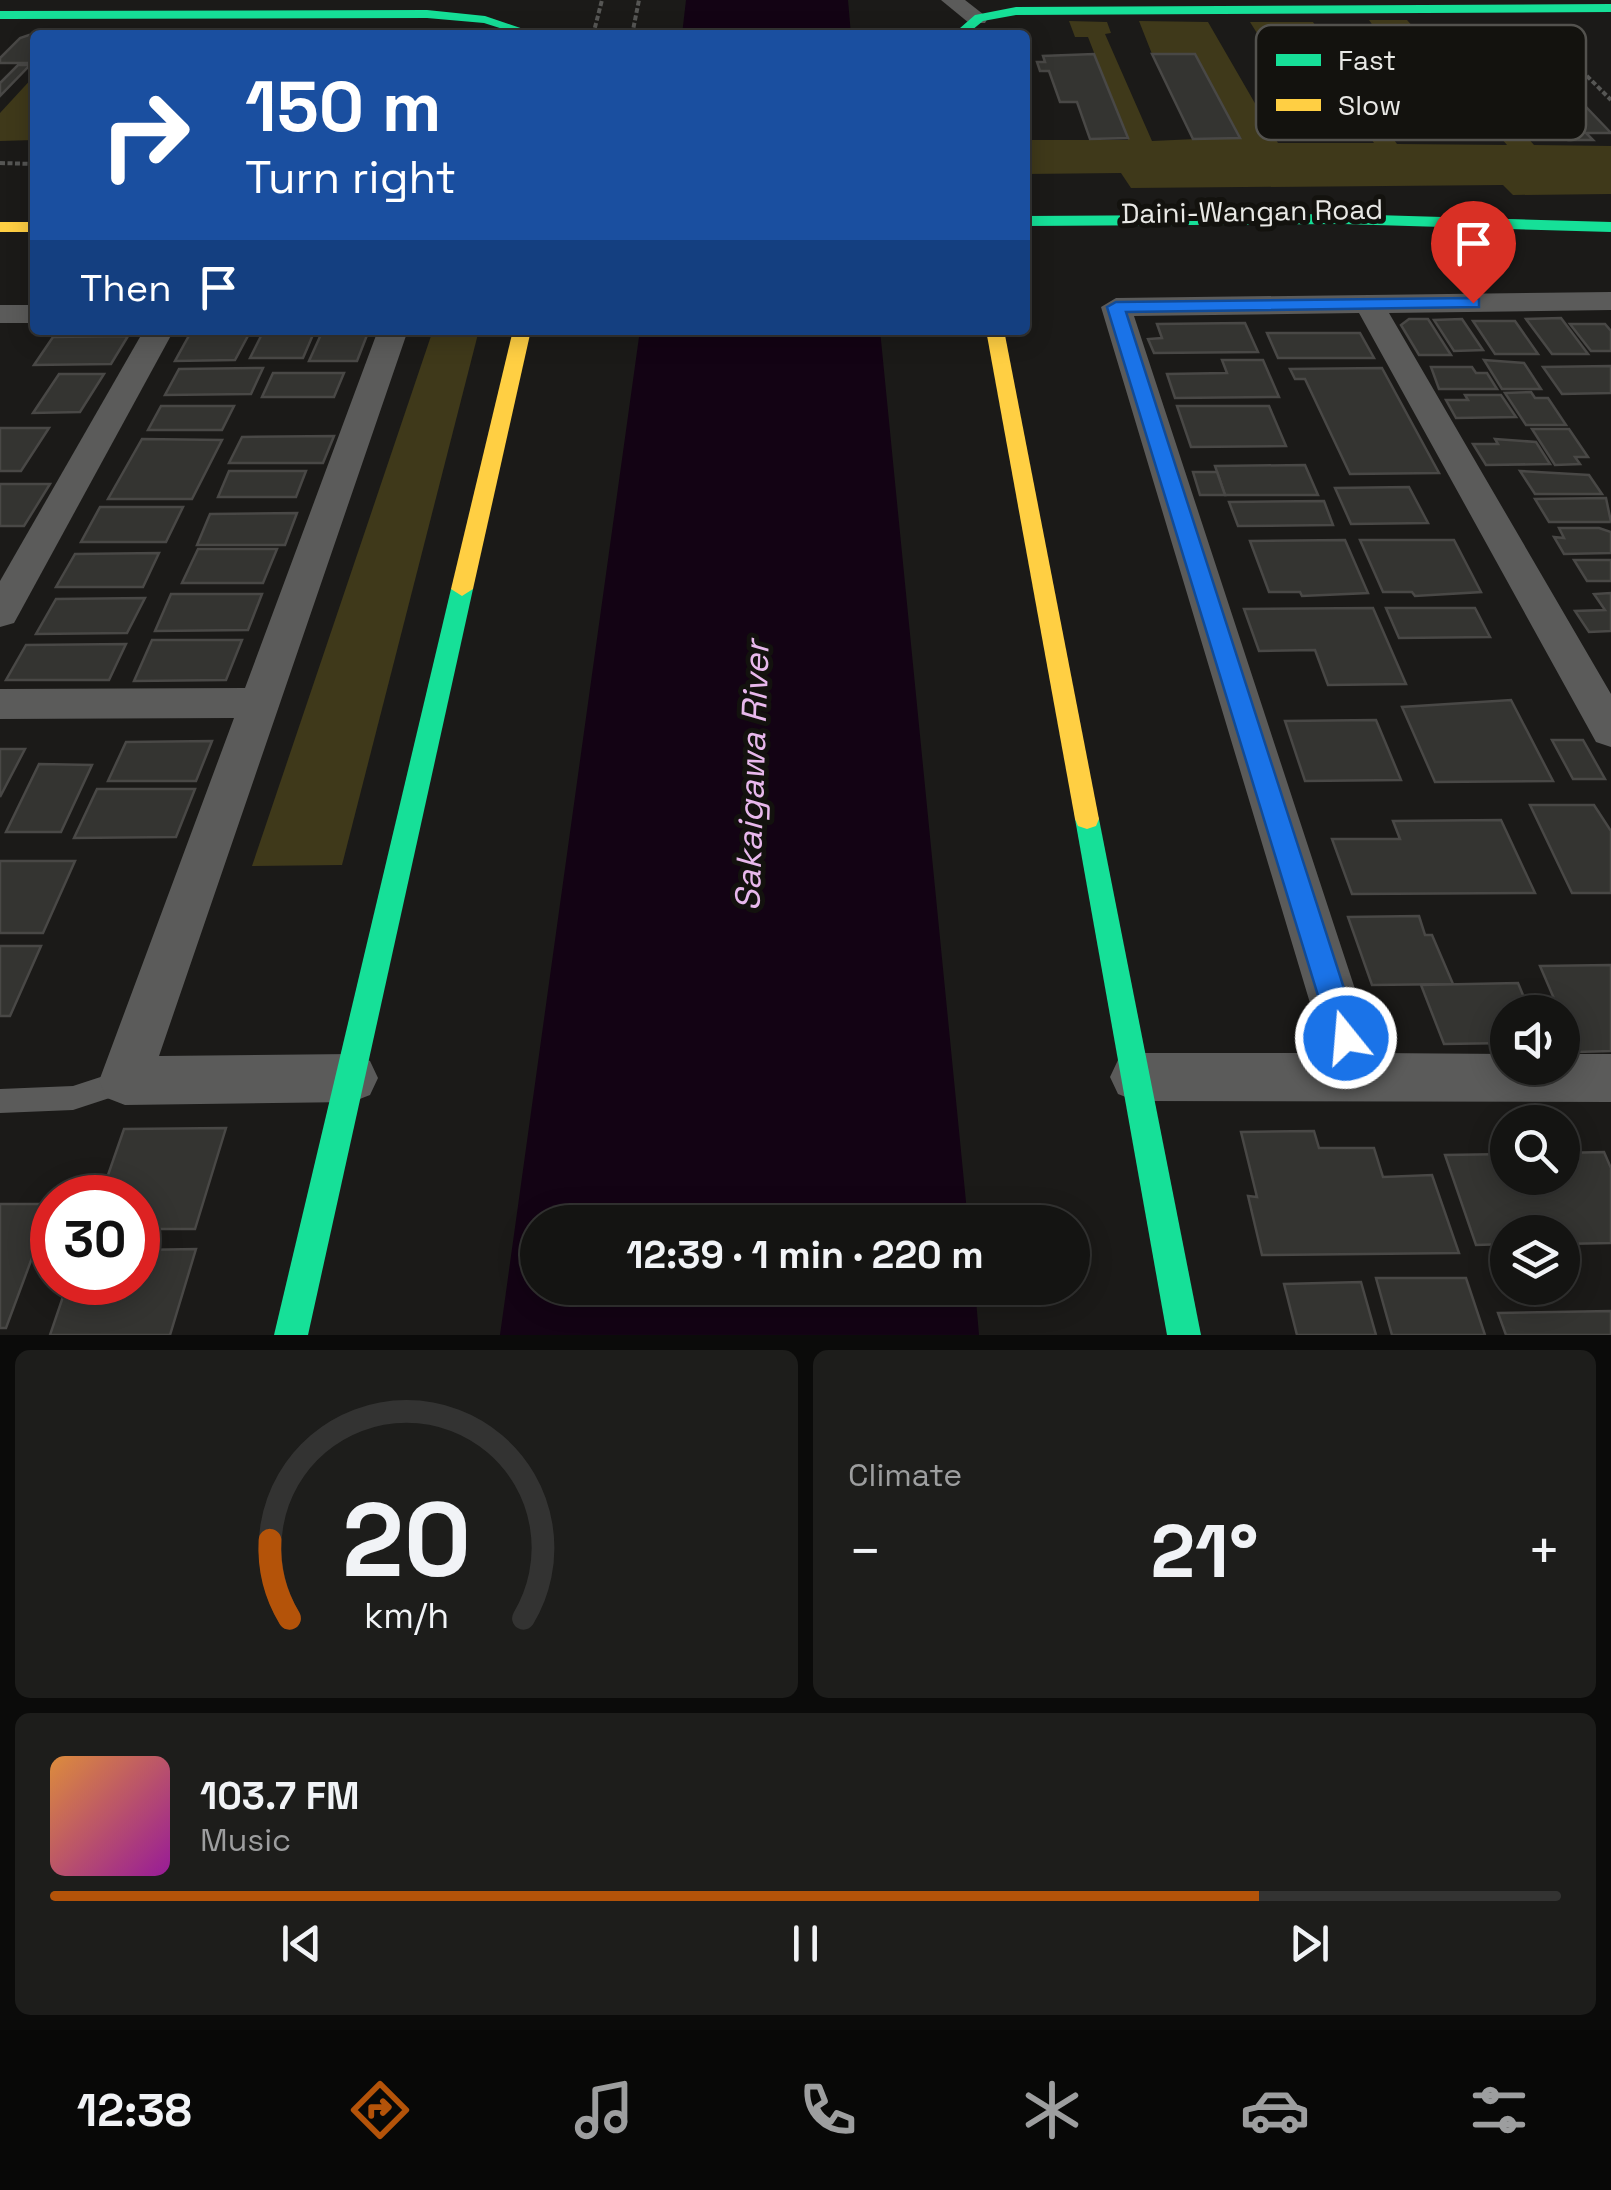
<!DOCTYPE html>
<html lang="en">
<head>
<meta charset="utf-8">
<style>
  :root { --surface:#141412; --page:#1d1d1b; --text:#f1f3f6; --muted:#9d9e9f; --line:#333332; --accent:#b45309 }
  body { margin:0; font-family:"Space Grotesk",sans-serif; background:var(--page); color:var(--text); height:100vh; display:flex; flex-direction:column; font-size:38px; white-space:nowrap }
  * { box-sizing:border-box; margin:0 }
  p { font-size:32px; color:var(--muted) }
  .icon { flex:none; width:55px; height:55px; fill:none; stroke:currentColor; stroke-width:2; stroke-linecap:round; stroke-linejoin:round }
  .map { position:relative; height:1335px; overflow:hidden }
  .sheet { display:flex; flex-direction:column; gap:15px; padding:15px; background:#0b0b0a; flex:1 }
  .sheet>* { flex:none }
  .guide { position:absolute; left:30px; top:30px; width:1000px; height:305px; border-radius:10px; box-shadow:0 5px 25px #0003,0 0 0 2px var(--line); background:#1a4fa0; color:#fff; overflow:hidden }
  .tools { position:absolute; left:1490px; top:995px; display:grid; gap:20px }
  .tools a { display:grid; place-items:center; width:90px; height:90px; border-radius:50%; background:var(--surface); box-shadow:0 5px 25px #0003,0 0 0 2px var(--line); font-size:50px }
  .speed { position:absolute; left:30px; top:1175px; display:flex; gap:20px; font-size:50px; font-weight:700; text-align:center }
  .speed>* { display:grid; place-content:center; width:130px; height:130px; border-radius:50%; background:var(--surface); box-shadow:0 5px 25px #0003,0 0 0 2px var(--line); line-height:1 }
  .speed .limit { border:15px solid #d22; background:#fff; color:#111 }
  .pin { position:absolute; display:grid; place-items:center; width:85px; height:85px; color:#fff; margin:-102px -42px; border-radius:50% 50% 50% 0; rotate:-45deg; box-shadow:0 0 10px #0007 }
  .pin .icon { rotate:45deg }
  .me { position:absolute; width:110px; margin:-55px; rotate:343deg; stroke-linejoin:round; filter:drop-shadow(0 0 8px #0008) }
  .turn { display:flex; align-items:center; gap:35px; height:210px; padding:0 50px; font-size:45px }
  .turn .icon { width:130px; height:130px; stroke-width:2.5 }
  .turn b { display:block; font-size:70px; line-height:85px }
  .then { display:flex; align-items:center; height:95px; padding:0 50px; background:#0003; gap:20px; font-size:38px }
  .big { font-size:75px; font-weight:600; line-height:1.1 }
  .sheet .card { flex:1; display:flex; flex-direction:column; justify-content:center; gap:15px; min-width:0; padding:0 35px; border-radius:15px; background:var(--page) }
  .sheet .dial { align-items:center; gap:0 }
  .dial svg { height:260px; overflow:visible; fill:none; stroke:var(--line); stroke-width:7; stroke-linecap:round; text-anchor:middle }
  .dial text { fill:var(--text); stroke:none }
  .song { display:flex; align-items:center; gap:30px }
  .cover { width:120px; height:120px; border-radius:15px; background:linear-gradient(135deg,hsl(30 70% 55%),hsl(300 70% 35%)) }
  .played { height:10px; border-radius:5px; background:linear-gradient(90deg,var(--accent) 80%,var(--line) 80%) }
  .keys { display:flex; justify-content:space-around; direction:ltr }
  .heat { display:flex; justify-content:space-between; align-items:center; font-size:55px; direction:ltr }
  .sheet .tiles { flex:1; display:grid; gap:15px; grid-template-columns:1fr 1fr }
  .card:last-child { grid-column:span 2 }
  .trip { position:absolute; left:520px; top:1205px; width:570px; height:100px; border-radius:50px; background:var(--surface); box-shadow:0 5px 25px #0003,0 0 0 2px var(--line); font-weight:600; line-height:100px; text-align:center }
  .tab-bar { display:flex; height:160px; justify-content:space-around; align-items:center; background:#080807; color:var(--muted) }
  .tab-bar .icon { width:70px; height:70px }
  .tab-bar .active { color:var(--accent) }
  .tab-bar b { font-size:45px; color:var(--text) }
  .map>svg:first-child { display:block }
  .green { fill:#3f391a }
  .water { fill:#130314 }
  .building { fill:#343431; stroke:#494846; stroke-width:2.5 }
  .lines { fill:none; stroke-linecap:round; stroke-linejoin:round }
  .path { stroke:#565654; stroke-width:4; stroke-dasharray:5 2.5; stroke-linecap:butt }
  .lane { fill:#5b5b5a; fill-rule:evenodd }
  .street { fill:#5b5b5a; fill-rule:evenodd }
  .fast { fill:#16e098; fill-rule:evenodd }
  .slow { fill:#ffcf43; fill-rule:evenodd }
  .route { fill:#1a73e8; stroke:#114b97; stroke-width:2.5 }
  .labels { text-anchor:middle; dominant-baseline:central; stroke-width:10; stroke-linejoin:round; paint-order:stroke }
  .far-street-label { font-size:28px; fill:#e8e8e5; stroke:#13120e }
  .water-label { font-size:35px; font-style:italic; fill:#e8b8ec; stroke:#13120e }
  .key { fill:#13120e; stroke:#53524e; stroke-width:2.5 }
  .key-label { font-size:28px; fill:#e8e8e5 }
</style>
</head>
<body>
<div class="map">
<svg width="1611" height="1335" viewBox="0 0 1611 1335">
  <rect width="100%" height="100%" fill="#1b1a18"/>
  <g class="green">
    <polygon points="1369,20 1407,20 1438,55 1453,54 1534,145 1611,146 1611,194 1513,195 1503,185 1131,188 1121,173 1025,174 1025,140 1128,140 1088,37 1075,37 1069,21 1107,22 1111,33 1105,34 1152,141 1240,137 1195,54 1152,54 1139,21 1208,22 1278,143 1374,143 1312,54 1270,54 1250,22 1313,22 1397,144 1507,145 1432,56 1394,56"/>
    <polygon points="430,29 428,35 73,35 77,30"/>
    <polygon points="35,75 35,140 0,141 0,113"/>
    <polygon points="433,330 479,330 342,865 252,866"/>
  </g>
  <g class="water">
    <polygon points="686,0 848,0 851,35 682,35"/>
    <polygon points="640,330 880,330 968,1222 538,1222 538,1288 975,1288 979,1335 500,1335"/>
  </g>
  <g class="building">
    <polygon points="29,35 35,35 31,63 0,63 0,58 20,38"/>
    <polygon points="1094,54 1128,138 1090,139 1077,102 1060,102 1049,71 1040,71 1037,62 1045,62 1043,56"/>
    <polygon points="1152,54 1195,54 1240,138 1193,139"/>
    <polygon points="1491,55 1541,60 1611,133 1586,133 1593,140 1568,140"/>
    <polygon points="18,65 30,65 0,96 0,83"/>
    <polygon points="1561,318 1588,354 1552,354 1526,319"/>
    <polygon points="1409,319 1428,319 1451,355 1419,355 1401,325"/>
    <polygon points="1462,319 1483,350 1454,351 1434,320"/>
    <polygon points="1473,321 1515,321 1538,354 1495,354"/>
    <polygon points="1245,323 1258,352 1154,353 1148,339 1162,338 1157,324"/>
    <polygon points="1570,324 1605,324 1611,331 1611,351 1591,351"/>
    <polygon points="264,330 315,330 303,358 250,358"/>
    <polygon points="323,330 369,330 357,361 309,361"/>
    <polygon points="191,332 250,332 235,360 175,361"/>
    <polygon points="1267,333 1360,333 1374,358 1278,358"/>
    <polygon points="128,336 111,364 34,365 53,337"/>
    <polygon points="1222,360 1263,360 1279,397 1175,398 1167,374 1227,373"/>
    <polygon points="1484,360 1524,363 1541,389 1502,389"/>
    <polygon points="1611,366 1611,393 1562,394 1543,367"/>
    <polygon points="1431,367 1472,367 1476,373 1487,373 1497,389 1439,389"/>
    <polygon points="263,368 251,394 165,395 179,369"/>
    <polygon points="1382,368 1439,473 1350,474 1305,379 1295,379 1290,369"/>
    <polygon points="273,373 344,373 334,397 262,397"/>
    <polygon points="59,374 104,374 80,412 33,413"/>
    <polygon points="1531,392 1535,398 1548,398 1566,425 1526,425 1505,393"/>
    <polygon points="1465,395 1501,395 1516,417 1456,418 1446,400 1468,400"/>
    <polygon points="161,406 234,406 222,430 148,430"/>
    <polygon points="1177,406 1269,406 1286,446 1191,447"/>
    <polygon points="0,428 49,428 21,471 0,471"/>
    <polygon points="1532,429 1569,429 1588,457 1575,457 1580,464 1555,465"/>
    <polygon points="334,436 323,463 229,463 242,437"/>
    <polygon points="142,439 222,440 192,499 108,499"/>
    <polygon points="1495,439 1536,442 1550,464 1486,465 1473,444 1498,444"/>
    <polygon points="1305,465 1318,495 1225,495 1215,466"/>
    <polygon points="229,471 306,471 296,497 218,497"/>
    <polygon points="1520,471 1589,475 1602,494 1535,494"/>
    <polygon points="1193,472 1217,472 1225,495 1200,495"/>
    <polygon points="0,484 50,484 24,526 0,526"/>
    <polygon points="1409,487 1428,523 1351,524 1335,488"/>
    <polygon points="1606,498 1611,522 1549,522 1535,499"/>
    <polygon points="1324,501 1333,525 1238,526 1229,502"/>
    <polygon points="100,507 183,507 166,542 81,542"/>
    <polygon points="297,513 285,545 197,545 210,514"/>
    <polygon points="1559,528 1599,528 1611,532 1611,553 1564,554 1554,537 1564,538"/>
    <polygon points="1345,540 1368,593 1302,596 1300,592 1269,592 1250,541"/>
    <polygon points="1360,540 1454,540 1481,592 1415,596 1412,592 1383,592"/>
    <polygon points="198,549 277,549 263,583 182,583"/>
    <polygon points="159,553 143,587 56,587 75,554"/>
    <polygon points="1574,560 1611,560 1611,581 1587,581"/>
    <polygon points="1611,593 1611,631 1589,632 1575,611 1605,610 1594,594"/>
    <polygon points="171,594 262,594 248,630 155,631"/>
    <polygon points="145,598 127,633 36,634 56,599"/>
    <polygon points="1373,608 1406,684 1328,685 1315,650 1259,651 1244,609"/>
    <polygon points="1386,608 1475,608 1490,637 1399,638"/>
    <polygon points="152,640 242,640 226,680 134,681"/>
    <polygon points="126,644 109,680 6,680 26,645"/>
    <polygon points="1511,700 1553,781 1435,782 1402,707"/>
    <polygon points="1376,720 1401,780 1305,781 1285,721"/>
    <polygon points="1552,740 1583,740 1605,779 1573,779"/>
    <polygon points="212,741 196,781 108,781 126,742"/>
    <polygon points="0,749 25,749 0,797"/>
    <polygon points="39,764 92,765 61,832 6,832"/>
    <polygon points="97,789 195,789 176,837 74,838"/>
    <polygon points="1530,805 1594,805 1611,831 1611,893 1572,893"/>
    <polygon points="1501,820 1535,893 1352,894 1332,839 1400,839 1393,821"/>
    <polygon points="0,861 75,861 43,933 0,933"/>
    <polygon points="1419,916 1425,935 1432,935 1453,984 1372,985 1348,917"/>
    <polygon points="0,946 41,946 10,1016 0,1016"/>
    <polygon points="1611,965 1611,1051 1577,1052 1540,966"/>
    <polygon points="1518,983 1530,1012 1508,1012 1508,1043 1444,1044 1421,985"/>
    <polygon points="226,1128 195,1229 138,1229 138,1198 100,1198 124,1129"/>
    <polygon points="1314,1131 1319,1148 1374,1148 1383,1177 1432,1175 1459,1253 1262,1255 1248,1196 1257,1197 1241,1132"/>
    <polygon points="1604,1152 1611,1168 1611,1243 1562,1244 1562,1232 1508,1232 1508,1244 1476,1245 1445,1155 1508,1154 1508,1178 1562,1178 1562,1153"/>
    <polygon points="0,1204 52,1204 6,1328 0,1328"/>
    <polygon points="196,1249 170,1335 50,1335 68,1282 138,1282 138,1250"/>
    <polygon points="1376,1278 1466,1278 1485,1335 1392,1335"/>
    <polygon points="1361,1282 1376,1335 1297,1335 1284,1284"/>
    <polygon points="1611,1311 1611,1335 1506,1335 1498,1313"/>
  </g>
  <g class="lines">
    <g class="path">
      <polyline points="593,35 602,0"/>
      <polyline points="632,35 639,0"/>
      <polyline points="1555,44 1611,100"/>
      <polyline points="0,163 35,164"/>
    </g>
    <polygon class="lane" points="125,1069 134,1072 138,1081 134,1090 73,1110 0,1113 0,1089 73,1086"/>
    <g class="street">
      <polygon points="941,0 965,0 988,18 985,23 969,23"/>
      <polygon points="1611,292 1611,310 1389,313 1611,694 1611,747 1596,742 1359,313 1134,316 1376,1053 1508,1054 1508,1068 1562,1068 1562,1054 1611,1054 1611,1102 1136,1101 1118,1094 1110,1077 1118,1060 1136,1053 1325,1053 1101,307 1116,298"/>
      <rect x="0" y="305" width="35" height="18"/>
      <polygon points="144,330 174,330 19,614 14,623 0,627 0,581"/>
      <polygon points="378,330 408,330 159,1056 352,1054 370,1061 378,1078 370,1095 352,1102 125,1105 107,1098 99,1081 234,718 0,719 0,689 245,688"/>
    </g>
    <g class="fast">
      <polygon points="1611,4 1611,12 1016,15 983,21 966,35 952,35 975,15 1016,7"/>
      <polygon points="427,10 485,16 541,35 522,35 484,23 427,18 0,19 0,11"/>
      <polygon points="1342,214 1611,222 1611,232 1342,224 1025,226 1025,216"/>
      <polygon points="462,582 473,589 308,1335 274,1335 451,589"/>
      <polygon points="1087,809 1096,812 1099,819 1201,1335 1167,1335 1075,819 1078,812"/>
    </g>
    <g class="slow">
      <rect x="0" y="222" width="35" height="10"/>
      <polygon points="513,330 531,330 473,589 462,596 451,589"/>
      <polygon points="986,330 1004,330 1099,819 1096,826 1087,829 1078,826 1075,819"/>
    </g>
  </g>
  <polygon class="route" points="1473,298 1479,299 1479,307 1126,312 1360,1038 1356,1048 1346,1051 1336,1048 1331,1038 1107,307 1116,302"/>
  <g class="labels">
    <g class="far-street-label">
      <text transform="translate(1252 211) rotate(-1)">Daini-Wangan Road</text>
    </g>
    <g class="water-label">
      <text transform="translate(752 776) rotate(-88)">Sakaigawa River</text>
    </g>
  </g>
  <rect x="1256" y="25" width="330" height="115" rx="15" class="key"/>
  <rect x="1276" y="54" width="45" height="12" fill="#16e098"/>
  <rect x="1276" y="99" width="45" height="12" fill="#ffcf43"/>
  <g class="key-label">
    <text x="1338" y="70">Fast</text>
    <text x="1338" y="115">Slow</text>
  </g>
</svg>
<div class="tools">
<a><svg class="icon" aria-label="sound" viewBox="0 0 24 24"><path d="M4 9h4l5-4v14l-5-4H4zM17 9q2 3 0 6"/></svg></a>
<a><svg class="icon" aria-label="search" viewBox="0 0 24 24"><circle cx="10" cy="10" r="6"/><path d="M15 15l6 6"/></svg></a>
<a><svg class="icon" aria-label="layers" viewBox="0 0 24 24"><path d="M12 4l9 5-9 5-9-5zM3 14l9 5 9-5"/></svg></a>
</div>
<div class="speed"><div class="limit">30</div></div>
<div class="pin" style="left:1473px;top:303px;background:#d93025"><svg class="icon" aria-label="arrive" viewBox="0 0 24 24"><path d="M6 21V4h12l-3 4 3 4H6"/></svg></div>
<svg class="me" style="left:1346px;top:1038px" viewBox="-20 -20 40 40"><circle r="17" fill="#1a73e8" stroke="#fff" stroke-width="3"/><path d="M0-11L8 9 0 5-8 9z" fill="#fff"/></svg>
<div class="trip">12:39 · 1 min · 220 m</div>
<div class="guide">
<div class="turn"><svg class="icon" aria-label="right" viewBox="0 0 24 24"><path d="M7 20v-9h11M14 6l5 5-5 5"/></svg><div><b>150 m</b>Turn right</div></div>
<div class="then">Then<svg class="icon" aria-label="arrive" viewBox="0 0 24 24"><path d="M6 21V4h12l-3 4 3 4H6"/></svg></div>
</div>
</div>
<section class="sheet">
<div class="tiles">
<div class="card dial"><svg viewBox="0 0 100 80">
<path d="M14 69A42 42 0 1 1 86 69"/>
<path d="M14 69A42 42 0 0 1 8 45" stroke="#b45309"/>
<text x="50" y="56" font-size="32" font-weight="700">20</text>
<text x="50" y="72" font-size="11">km/h</text>
</svg></div>
<div class="card"><p>Climate</p>
<div class="heat"><a>−</a><b class="big">21°</b><a>+</a></div>
</div>
<div class="card">
<div class="song"><i class="cover"></i><div><b>103.7 FM</b><p>Music</p></div></div>
<div class="played"></div>
<div class="keys"><svg class="icon" aria-label="previous" viewBox="0 0 24 24"><path d="M18 5L8 12l10 7zM5 5v14"/></svg><svg class="icon" aria-label="pause" viewBox="0 0 24 24"><path d="M8 5v14M16 5v14"/></svg><svg class="icon" aria-label="next" viewBox="0 0 24 24"><path d="M6 5l10 7-10 7zM19 5v14"/></svg></div>
</div>
</div>
</section>
<nav class="tab-bar">
<b>12:38</b>
<svg class="icon active" aria-label="directions" viewBox="0 0 24 24"><path d="M12 3l9 9-9 9-9-9zM9 14v-3h6M13 9l2 2-2 2"/></svg>
<svg class="icon" aria-label="music" viewBox="0 0 24 24"><path d="M9 18V5l10-2v13"/><circle cx="6" cy="18" r="3"/><circle cx="16" cy="16" r="3"/></svg>
<svg class="icon" aria-label="phone" viewBox="0 0 24 24"><path d="M5 4h4l2 5-3 2q2 4 5 5l2-3 5 2v4C11 20 4 13 5 4z"/></svg>
<svg class="icon" aria-label="climate" viewBox="0 0 24 24"><path d="M12 3v18M4 7l16 10M4 17L20 7"/></svg>
<svg class="icon" aria-label="car" viewBox="0 0 24 24"><path d="M5 17H2v-5l4-1 3-4h7l3 4 3 1v5h-3M9 17h6M6 11h13"/><circle cx="7" cy="17" r="2"/><circle cx="17" cy="17" r="2"/></svg>
<svg class="icon" aria-label="filters" viewBox="0 0 24 24"><path d="M4 7h16M4 17h16"/><circle cx="9" cy="7" r="2"/><circle cx="15" cy="17" r="2"/></svg>
</nav>
</body>
</html>
